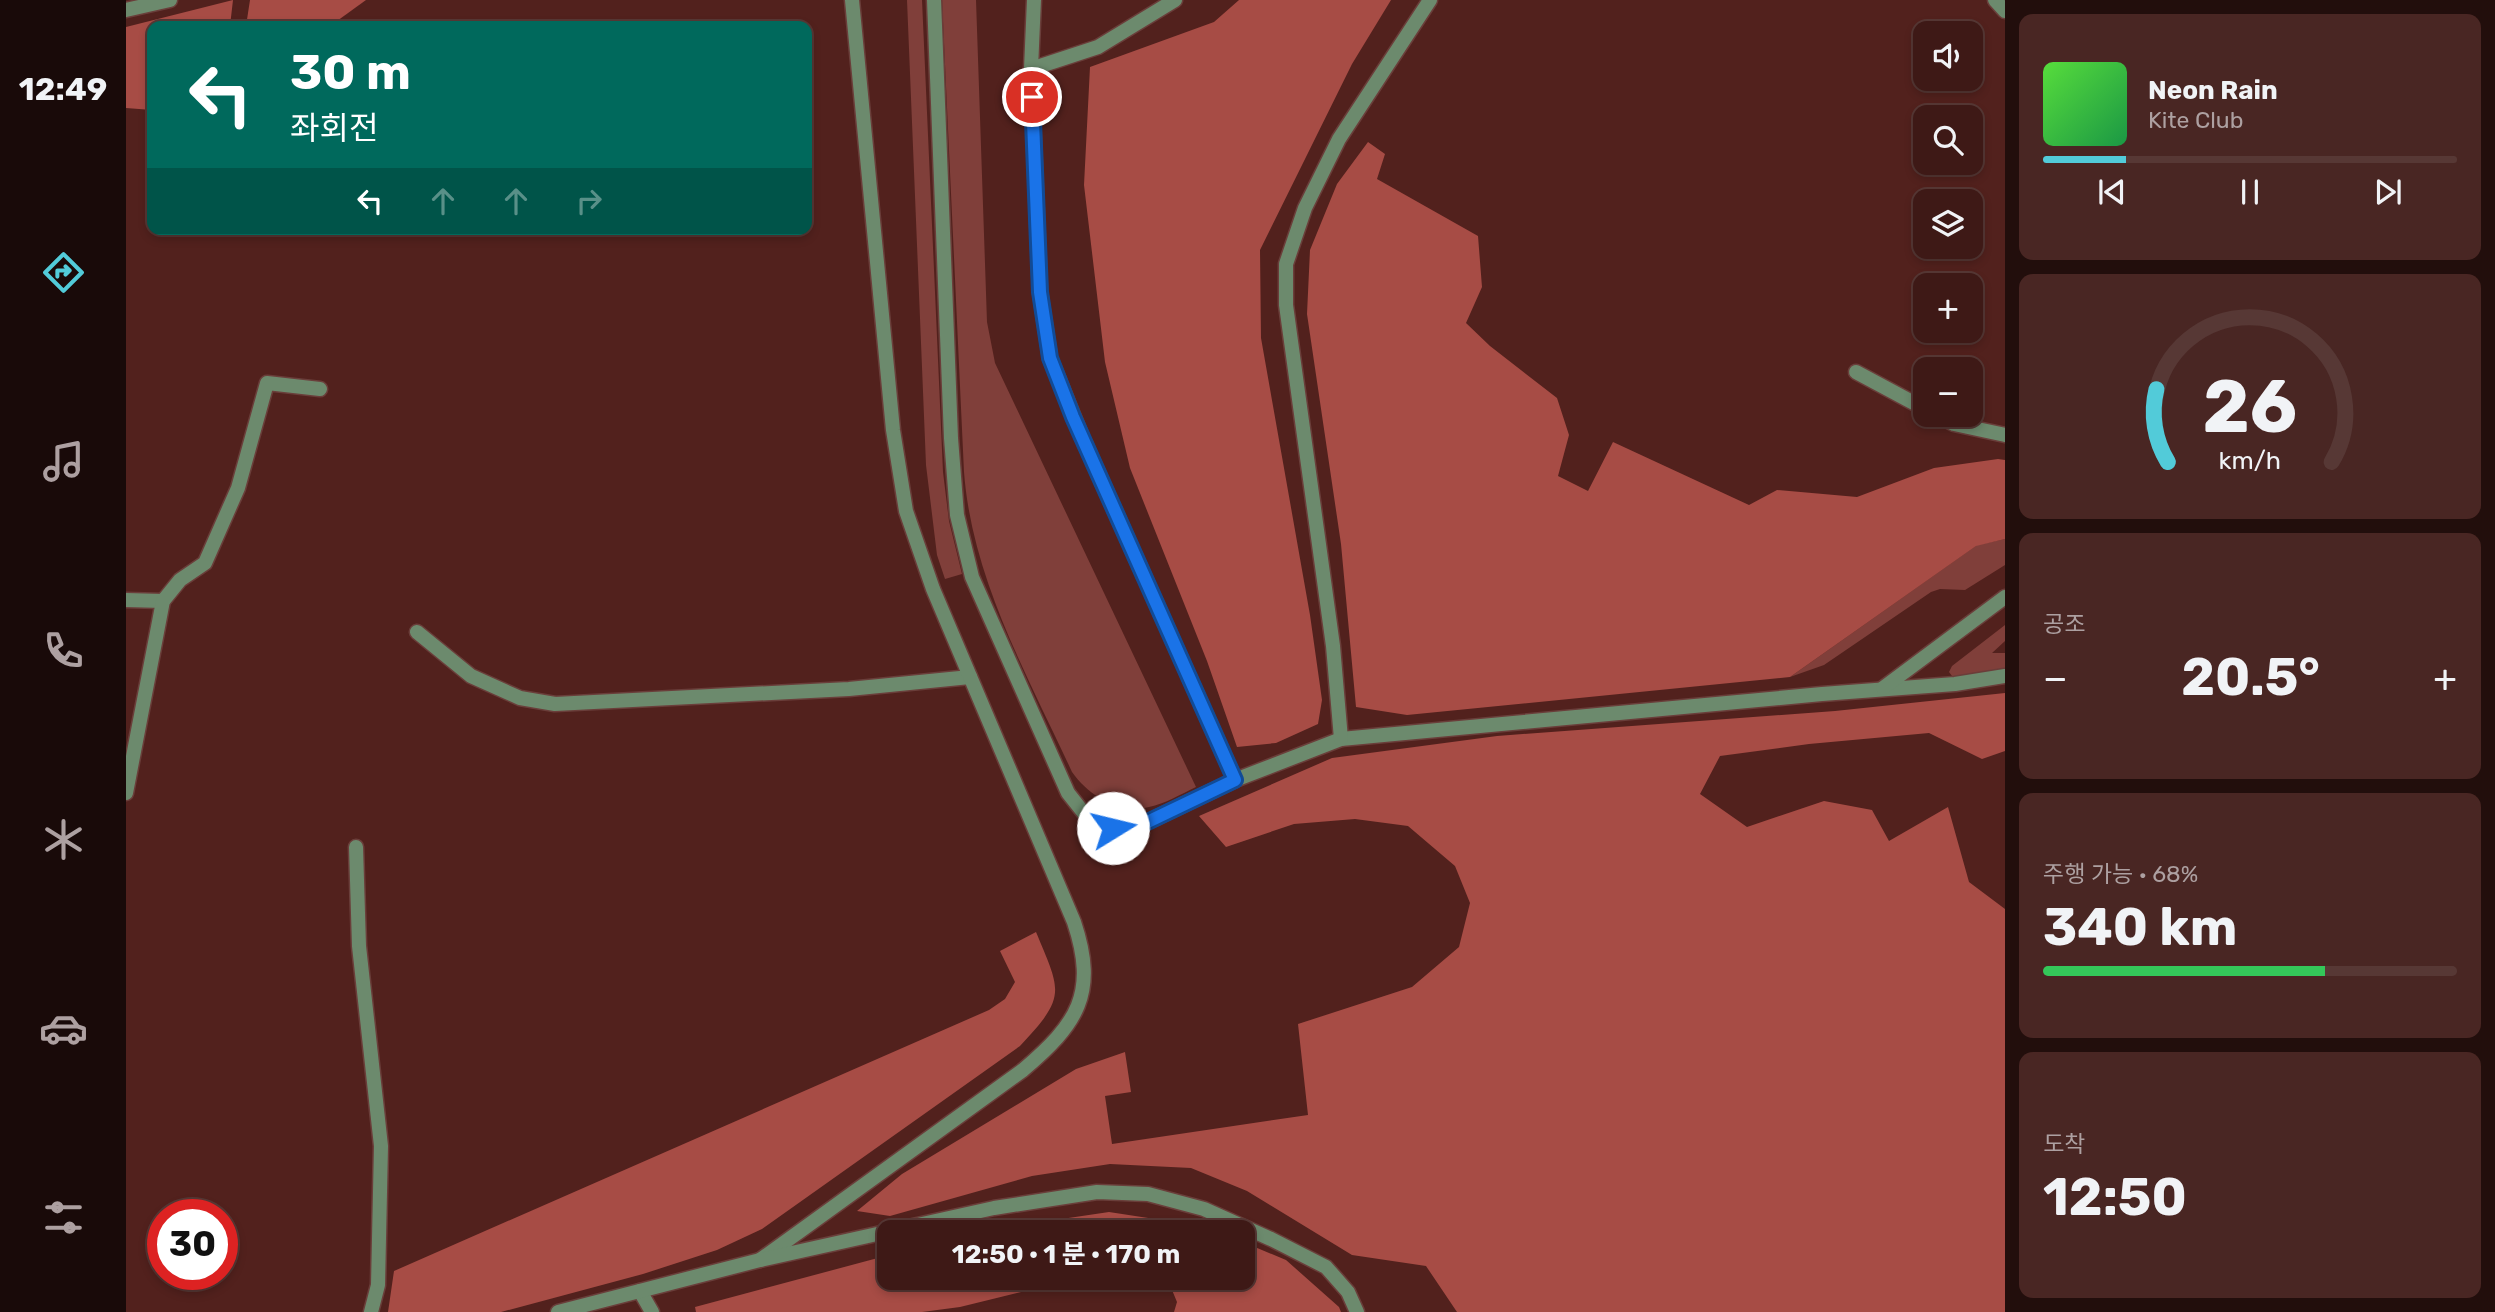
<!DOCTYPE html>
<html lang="ko">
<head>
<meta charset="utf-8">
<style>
  :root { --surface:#3e1916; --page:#492623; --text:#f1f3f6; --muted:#ada0a1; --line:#573835; --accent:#52cbd9 }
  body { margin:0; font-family:Rubik,"Noto Sans KR",sans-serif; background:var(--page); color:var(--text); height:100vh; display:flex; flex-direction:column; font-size:26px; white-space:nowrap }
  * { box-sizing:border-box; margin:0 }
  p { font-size:23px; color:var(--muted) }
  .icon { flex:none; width:38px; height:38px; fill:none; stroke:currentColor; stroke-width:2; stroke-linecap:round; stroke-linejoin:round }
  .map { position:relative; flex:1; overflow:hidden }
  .panel { display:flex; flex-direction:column; gap:14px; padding:14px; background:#220e0c; width:490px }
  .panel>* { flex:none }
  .banner { position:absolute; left:21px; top:21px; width:665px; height:214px; border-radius:14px; box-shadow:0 4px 10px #0003,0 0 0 2px var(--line); background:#00695c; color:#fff; overflow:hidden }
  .buttons { position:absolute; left:1787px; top:21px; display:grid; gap:14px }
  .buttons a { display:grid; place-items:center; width:70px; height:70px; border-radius:14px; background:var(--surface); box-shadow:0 4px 10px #0003,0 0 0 2px var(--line); font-size:35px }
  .speed { position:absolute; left:21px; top:1199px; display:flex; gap:14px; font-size:35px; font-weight:700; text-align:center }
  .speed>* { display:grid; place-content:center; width:91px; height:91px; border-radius:50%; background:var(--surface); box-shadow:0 4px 10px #0003,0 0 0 2px var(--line); line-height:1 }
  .speed .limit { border:10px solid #d22; background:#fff; color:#111 }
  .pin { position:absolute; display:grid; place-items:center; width:60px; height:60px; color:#fff; margin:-30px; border:4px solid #fff; border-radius:50%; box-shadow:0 2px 7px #0007 }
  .me { position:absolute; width:77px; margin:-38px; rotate:81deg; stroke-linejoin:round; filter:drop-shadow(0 0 5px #0008) }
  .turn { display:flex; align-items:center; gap:24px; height:147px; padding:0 28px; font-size:32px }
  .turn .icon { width:91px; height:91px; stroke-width:2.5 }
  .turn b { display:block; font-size:49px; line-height:60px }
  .lanes { display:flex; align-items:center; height:66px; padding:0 28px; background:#0003; justify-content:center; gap:35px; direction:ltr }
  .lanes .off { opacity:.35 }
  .big { font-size:52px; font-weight:700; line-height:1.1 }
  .panel .card { flex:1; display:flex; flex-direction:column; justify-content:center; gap:10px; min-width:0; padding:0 24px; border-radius:14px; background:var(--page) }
  .panel .dial { align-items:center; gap:0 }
  .dial svg { height:182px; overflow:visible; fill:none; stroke:var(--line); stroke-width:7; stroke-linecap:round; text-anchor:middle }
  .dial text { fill:var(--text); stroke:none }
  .song { display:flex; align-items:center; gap:21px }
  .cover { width:84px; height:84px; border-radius:10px; background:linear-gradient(135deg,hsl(110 70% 55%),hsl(140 70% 35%)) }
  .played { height:7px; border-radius:4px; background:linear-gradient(90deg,var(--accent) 20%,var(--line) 20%) }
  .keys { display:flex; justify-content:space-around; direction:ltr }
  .heat { display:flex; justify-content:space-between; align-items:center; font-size:38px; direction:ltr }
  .charge { height:10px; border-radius:5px; background:linear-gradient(90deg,#34c759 68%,var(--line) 0) }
  .trip { position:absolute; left:751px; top:1220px; width:378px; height:70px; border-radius:14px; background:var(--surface); box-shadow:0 4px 10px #0003,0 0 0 2px var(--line); font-weight:700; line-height:70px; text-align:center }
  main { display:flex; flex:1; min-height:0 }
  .tab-bar { display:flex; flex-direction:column; width:126px; justify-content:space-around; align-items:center; background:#190a09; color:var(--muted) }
  .tab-bar .icon { width:49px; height:49px }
  .tab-bar .selected { color:var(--accent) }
  .tab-bar b { font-size:32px; color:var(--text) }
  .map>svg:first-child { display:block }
  .green { fill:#803f3a }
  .forest { fill:#a74c45 }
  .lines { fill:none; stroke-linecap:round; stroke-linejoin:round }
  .lane-casing { stroke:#6a3e3a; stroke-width:17 }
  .street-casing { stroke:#6a3e3a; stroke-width:17 }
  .lane { stroke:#6c8a6d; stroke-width:14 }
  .street { stroke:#6c8a6d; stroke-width:14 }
  .route-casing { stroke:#114b97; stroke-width:18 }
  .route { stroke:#1a73e8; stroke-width:12 }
</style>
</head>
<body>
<main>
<nav class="tab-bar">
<b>12:49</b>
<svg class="icon selected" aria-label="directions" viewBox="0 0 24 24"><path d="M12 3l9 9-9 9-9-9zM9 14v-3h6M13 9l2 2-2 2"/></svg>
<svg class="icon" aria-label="music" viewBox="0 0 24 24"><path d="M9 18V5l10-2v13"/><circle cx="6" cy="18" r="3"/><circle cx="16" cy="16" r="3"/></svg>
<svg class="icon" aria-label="phone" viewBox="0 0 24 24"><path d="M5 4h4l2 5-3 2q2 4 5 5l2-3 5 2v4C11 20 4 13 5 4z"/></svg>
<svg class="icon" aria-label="climate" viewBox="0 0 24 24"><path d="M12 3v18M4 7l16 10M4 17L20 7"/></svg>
<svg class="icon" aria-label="car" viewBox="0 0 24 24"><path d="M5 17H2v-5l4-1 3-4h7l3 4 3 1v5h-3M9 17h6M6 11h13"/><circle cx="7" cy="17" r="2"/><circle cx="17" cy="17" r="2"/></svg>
<svg class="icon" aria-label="filters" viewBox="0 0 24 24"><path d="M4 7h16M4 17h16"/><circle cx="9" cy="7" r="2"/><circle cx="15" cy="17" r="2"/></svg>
</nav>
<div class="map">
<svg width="1879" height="1312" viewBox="0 0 1879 1312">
  <rect width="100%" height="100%" fill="#52211d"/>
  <g class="green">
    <polygon points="781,0 796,0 817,472 823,521 836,574 819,579 811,555 800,465"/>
    <path d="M816,0H850L861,322L869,363L1070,787C1055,794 1039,804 1023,807C992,814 963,796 946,772C902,676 846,579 838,472Z"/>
    <polygon points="1879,539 1879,565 1839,590 1814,589 1805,592 1698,665 1664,677 1851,545"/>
    <polygon points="1879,625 1879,641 1866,653 1879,653 1879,670 1833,677 1826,676 1823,672 1826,666"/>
  </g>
  <g class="forest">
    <polygon points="107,0 104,26 26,26 26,110 0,108 0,27"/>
    <polygon points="124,0 240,0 211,21 199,26 120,26"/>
    <polygon points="1113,0 1265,0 1226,64 1134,250 1135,338 1184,615 1196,700 1192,724 1150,743 1111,747 1081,661 1004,468 979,362 958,185 964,67 1088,22"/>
    <polygon points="1242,142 1259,154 1251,179 1352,236 1356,287 1340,323 1364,346 1431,398 1443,435 1432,476 1462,491 1487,442 1623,505 1651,490 1731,497 1808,468 1872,459 1879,460 1879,539 1850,546 1664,677 1281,715 1230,707 1215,544 1181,314 1184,250 1211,184"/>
    <polygon points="1879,693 1879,751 1856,759 1803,733 1683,744 1594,756 1574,794 1621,827 1698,801 1746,810 1763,841 1822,807 1843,882 1879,909 1879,1312 1331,1312 1300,1266 1226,1255 1121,1191 1065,1168 984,1164 906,1176 764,1216 731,1211 776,1174 950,1069 999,1052 1005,1092 979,1096 986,1144 1182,1115 1172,1024 1286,987 1333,947 1344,903 1329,866 1282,826 1229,819 1168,824 1100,847 1073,816 1206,758 1371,736 1709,711"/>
    <path d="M910,932C935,992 941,996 894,1046L636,1229L591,1250L517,1274L375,1312H262L268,1271L863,1010L879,999L889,982L874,951Z"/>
    <polygon points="983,1212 1081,1227 1093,1232 847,1232"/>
    <polygon points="1117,1242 1160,1260 1213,1307 1215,1312 1048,1312 1051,1302 1041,1278 1116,1278"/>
    <polygon points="763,1255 763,1278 953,1278 834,1307 796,1312 570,1312 569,1307"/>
  </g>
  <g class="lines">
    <defs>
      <g id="lane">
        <polyline points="0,600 37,601"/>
        <polyline points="291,632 345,676 394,698 429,704 723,689 844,677"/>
        <polyline points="0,793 37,601 54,580 79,563 112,488 141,383 194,389"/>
        <polyline points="514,1291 526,1312"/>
      </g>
      <g id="street">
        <polyline points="808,0 825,438 831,515 846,577 942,793 961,817 987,828 1011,827 1109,780"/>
        <polyline points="908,0 905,69 914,292 924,358 956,437 1109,780 1215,739 1696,694 1829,684 1879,676"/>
        <polyline points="1869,0 1879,11"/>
        <polyline points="0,10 44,0"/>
        <polyline points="905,69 972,47 1049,0"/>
        <polyline points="1730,372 1799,409"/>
        <polyline points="1811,415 1828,424 1879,435"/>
        <polyline points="1757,688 1879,597"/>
        <polyline points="1215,739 1207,646 1160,305 1160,264 1179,208 1213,139 1304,0"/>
        <polyline points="230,847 233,946 255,1146 252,1285 245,1312"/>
        <path d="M634,1260L897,1070C951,1024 972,994 948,922L807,589L780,511L767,430L726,0"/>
        <polyline points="432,1312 634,1260 868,1208 971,1192 1022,1194 1078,1209 1145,1239 1200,1267 1222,1292 1231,1312"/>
      </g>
    </defs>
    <use href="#lane" class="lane-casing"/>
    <use href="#street" class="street-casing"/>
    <use href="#lane" class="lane"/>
    <use href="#street" class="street"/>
  </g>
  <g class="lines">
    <defs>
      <polyline id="route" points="906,97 914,292 924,358 947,417 1109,780 1011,827 987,828"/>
    </defs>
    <use href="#route" class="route-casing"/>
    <use href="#route" class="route"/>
  </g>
</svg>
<div class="buttons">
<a><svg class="icon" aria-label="sound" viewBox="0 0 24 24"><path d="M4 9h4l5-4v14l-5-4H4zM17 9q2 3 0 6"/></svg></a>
<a><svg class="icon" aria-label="search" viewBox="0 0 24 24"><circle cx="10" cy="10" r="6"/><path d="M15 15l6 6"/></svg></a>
<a><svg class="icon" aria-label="layers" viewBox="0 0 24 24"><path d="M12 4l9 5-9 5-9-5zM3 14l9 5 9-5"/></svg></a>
<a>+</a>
<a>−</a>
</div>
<div class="speed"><div class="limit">30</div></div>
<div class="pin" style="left:906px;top:97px;background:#d93025"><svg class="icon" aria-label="arrive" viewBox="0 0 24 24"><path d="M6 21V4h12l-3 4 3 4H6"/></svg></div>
<svg class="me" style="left:987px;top:828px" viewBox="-20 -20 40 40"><circle r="19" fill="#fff"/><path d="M0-13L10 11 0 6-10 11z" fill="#1a73e8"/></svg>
<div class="trip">12:50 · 1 분 · 170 m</div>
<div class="banner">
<div class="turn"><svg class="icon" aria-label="left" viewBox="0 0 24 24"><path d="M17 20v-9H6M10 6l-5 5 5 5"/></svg><div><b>30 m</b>좌회전</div></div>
<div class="lanes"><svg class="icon" aria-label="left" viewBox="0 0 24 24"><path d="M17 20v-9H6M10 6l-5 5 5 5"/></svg><svg class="icon off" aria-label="ahead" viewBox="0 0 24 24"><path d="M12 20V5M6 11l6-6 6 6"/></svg><svg class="icon off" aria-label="ahead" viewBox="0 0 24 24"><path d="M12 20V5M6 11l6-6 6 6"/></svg><svg class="icon off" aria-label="right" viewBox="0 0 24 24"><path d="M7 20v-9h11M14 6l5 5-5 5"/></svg></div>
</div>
</div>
<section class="panel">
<div class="card">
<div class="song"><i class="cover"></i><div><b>Neon Rain</b><p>Kite Club</p></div></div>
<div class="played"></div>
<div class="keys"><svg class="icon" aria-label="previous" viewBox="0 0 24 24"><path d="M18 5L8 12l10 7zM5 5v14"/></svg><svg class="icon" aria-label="pause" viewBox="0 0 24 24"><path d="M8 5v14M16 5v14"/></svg><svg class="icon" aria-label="next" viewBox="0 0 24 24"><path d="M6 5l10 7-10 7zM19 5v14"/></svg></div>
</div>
<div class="card dial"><svg viewBox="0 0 100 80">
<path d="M14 69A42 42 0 1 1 86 69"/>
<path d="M14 69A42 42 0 0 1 9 37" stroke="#52cbd9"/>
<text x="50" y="56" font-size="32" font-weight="700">26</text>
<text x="50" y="72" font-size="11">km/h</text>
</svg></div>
<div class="card"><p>공조</p>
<div class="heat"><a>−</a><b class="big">20.5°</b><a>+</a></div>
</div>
<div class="card"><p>주행 가능 · 68%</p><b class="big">340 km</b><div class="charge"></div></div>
<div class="card"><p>도착</p><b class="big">12:50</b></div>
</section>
</main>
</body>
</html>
